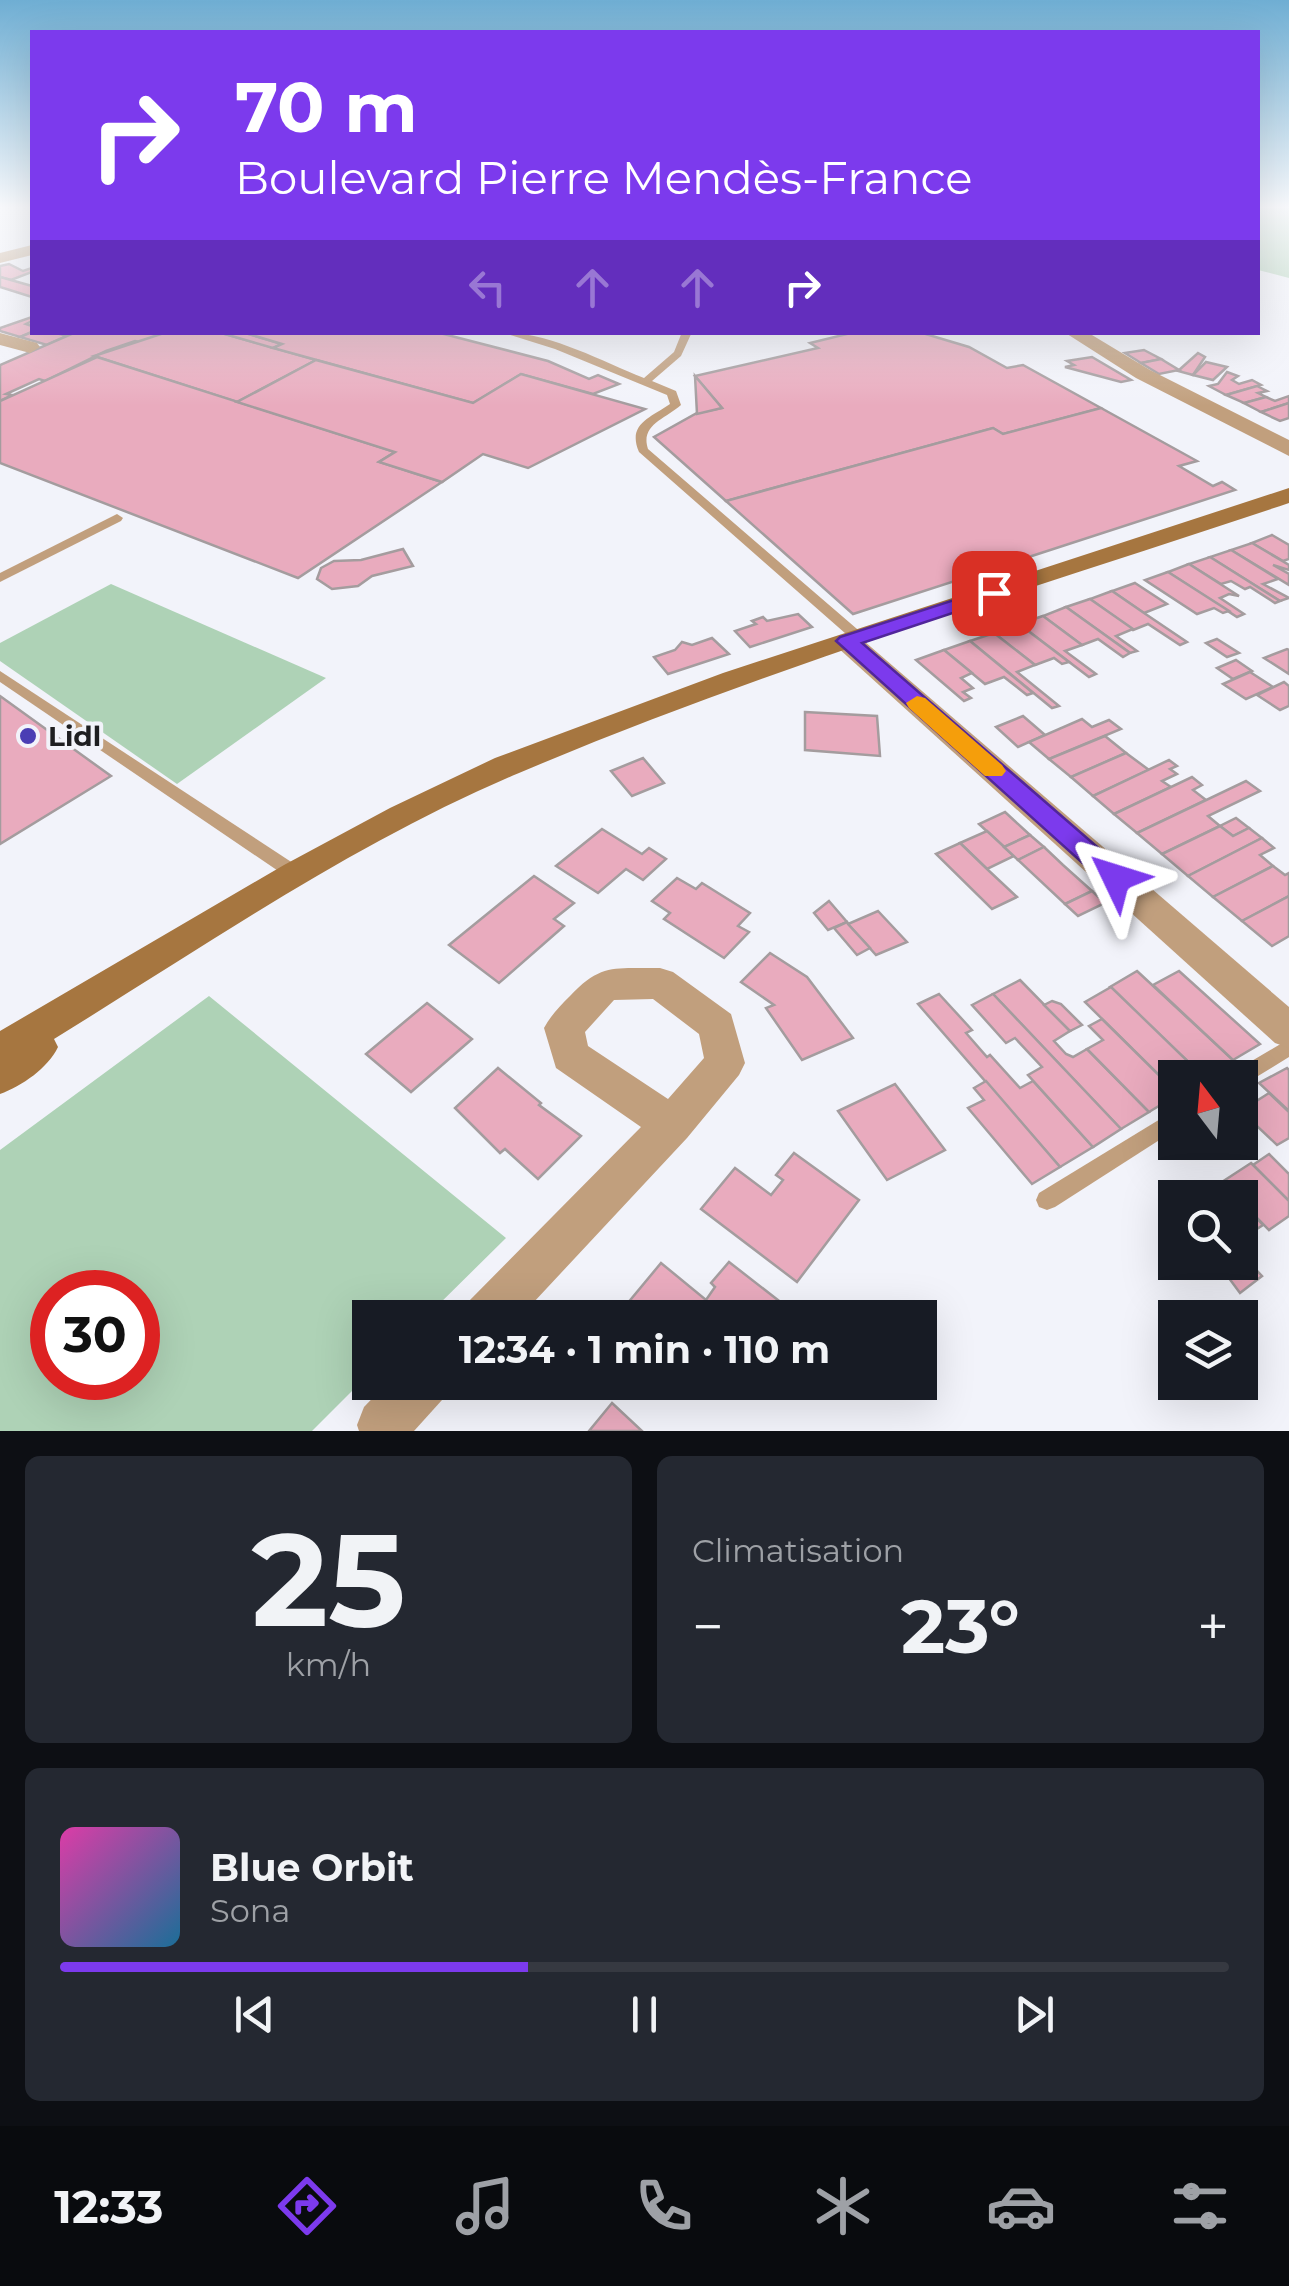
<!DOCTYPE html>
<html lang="fr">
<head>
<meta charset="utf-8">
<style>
  :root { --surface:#171b24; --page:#242831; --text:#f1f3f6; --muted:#9ea1a6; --line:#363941; --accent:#7c3aed }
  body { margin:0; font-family:Montserrat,sans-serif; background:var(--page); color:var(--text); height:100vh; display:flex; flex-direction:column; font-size:38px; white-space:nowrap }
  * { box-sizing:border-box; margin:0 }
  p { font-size:32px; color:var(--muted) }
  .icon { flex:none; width:55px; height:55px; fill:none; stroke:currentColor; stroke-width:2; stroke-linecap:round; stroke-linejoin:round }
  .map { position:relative; height:1431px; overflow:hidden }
  .panel { display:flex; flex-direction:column; gap:25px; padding:25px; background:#0d0f14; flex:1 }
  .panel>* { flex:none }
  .top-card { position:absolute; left:30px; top:30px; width:1230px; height:305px; border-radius:0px; box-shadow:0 10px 40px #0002; background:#7c3aed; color:#fff; overflow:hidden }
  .needle { width:65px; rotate:344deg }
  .buttons { position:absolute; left:1158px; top:1060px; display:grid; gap:20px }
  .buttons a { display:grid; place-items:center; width:100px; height:100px; border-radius:0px; background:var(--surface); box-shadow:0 10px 40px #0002; font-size:50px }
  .speed { position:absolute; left:30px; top:1270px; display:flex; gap:20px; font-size:50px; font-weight:700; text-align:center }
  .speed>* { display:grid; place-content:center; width:130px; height:130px; border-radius:50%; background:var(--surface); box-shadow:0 10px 40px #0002; line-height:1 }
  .speed .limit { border:15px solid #d22; background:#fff; color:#111 }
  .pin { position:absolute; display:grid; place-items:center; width:85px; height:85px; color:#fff; margin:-42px; border-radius:20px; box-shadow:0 5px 15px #0006 }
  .me { position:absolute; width:110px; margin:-55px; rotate:311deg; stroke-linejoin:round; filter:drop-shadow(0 0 8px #0008) }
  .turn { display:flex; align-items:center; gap:35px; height:210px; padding:0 40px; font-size:45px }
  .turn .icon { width:130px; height:130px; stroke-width:2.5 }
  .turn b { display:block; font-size:70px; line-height:85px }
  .lanes { display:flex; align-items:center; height:95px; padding:0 40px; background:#0003; justify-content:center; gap:50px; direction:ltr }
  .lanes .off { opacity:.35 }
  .big { font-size:75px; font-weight:700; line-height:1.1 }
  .panel .card { flex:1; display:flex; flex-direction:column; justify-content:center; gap:15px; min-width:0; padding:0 35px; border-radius:15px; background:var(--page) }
  .panel .dial { align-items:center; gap:0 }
  .dial b { font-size:130px; line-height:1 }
  .song { display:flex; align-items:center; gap:30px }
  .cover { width:120px; height:120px; border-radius:15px; background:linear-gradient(135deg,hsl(320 70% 55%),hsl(200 70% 35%)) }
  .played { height:10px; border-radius:5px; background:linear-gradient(90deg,var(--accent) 40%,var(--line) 40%) }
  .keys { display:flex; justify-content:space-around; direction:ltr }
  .heat { display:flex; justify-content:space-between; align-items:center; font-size:55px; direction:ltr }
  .panel .tiles { flex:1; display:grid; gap:25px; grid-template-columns:1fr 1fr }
  .card:last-child { grid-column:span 2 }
  .trip { position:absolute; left:352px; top:1300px; width:585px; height:100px; border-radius:0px; background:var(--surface); box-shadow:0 10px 40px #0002; font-weight:700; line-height:100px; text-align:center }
  .tab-bar { display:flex; height:160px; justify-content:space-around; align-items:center; background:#090b0e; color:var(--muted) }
  .tab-bar .icon { width:70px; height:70px }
  .tab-bar .selected { color:var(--accent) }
  .tab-bar b { font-size:45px; color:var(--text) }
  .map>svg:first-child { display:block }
  .green { fill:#aed2b6; fill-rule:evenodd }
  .building { fill:#e9abbe; stroke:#a49c9e; stroke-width:2.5 }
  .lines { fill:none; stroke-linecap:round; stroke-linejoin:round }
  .lane { fill:#c19f7d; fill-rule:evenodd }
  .street { fill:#c19f7d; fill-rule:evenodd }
  .secondary { fill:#a67640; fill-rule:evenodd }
  .route { fill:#7c3aed; stroke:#51269a; stroke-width:2.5 }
  .slow { fill:#f59e0b }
  .poi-dot { fill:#4a3eb4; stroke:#f2f3fa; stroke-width:4 }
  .labels { text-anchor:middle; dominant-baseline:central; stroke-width:8; stroke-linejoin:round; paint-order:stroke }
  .poi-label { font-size:28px; font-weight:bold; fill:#1e1e21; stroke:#f2f3fa; text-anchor:start }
</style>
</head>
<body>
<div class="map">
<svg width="1289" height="1431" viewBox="0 0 1289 1431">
  <rect width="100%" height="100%" fill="#f2f3fa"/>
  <g class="green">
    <polygon points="1258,206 1289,206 1289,278 1258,270"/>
    <polygon points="111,584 326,678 177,784 0,661 0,643"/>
    <path d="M209,996L506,1238L426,1317L370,1318V1373L312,1431H0V1150ZM138,1292V1378H52V1292Z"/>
  </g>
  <g class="building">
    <polygon points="9,264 23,271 32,268 32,272 11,280 0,277 0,266"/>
    <polygon points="0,277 32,286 32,297 0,287"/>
    <polygon points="32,317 32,321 26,324 32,326 32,332 20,337 0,331 0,328"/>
    <polygon points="32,332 53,332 67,336 47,345 20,337"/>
    <polygon points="76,332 167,332 144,343 135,341 106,351 45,381 39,379 6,394 12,395 0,401 0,365"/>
    <polygon points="167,332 218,332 316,360 237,402 94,356"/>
    <polygon points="218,332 242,332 282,344 273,348"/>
    <polygon points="242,332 436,332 548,361 589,379 598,375 619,384 593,394 521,374 473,403 273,348 282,344"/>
    <polygon points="855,332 919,332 969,347 1007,368 1023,365 1101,408 1003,434 993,428 726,501 654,437 697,413 722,408 695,376 818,348 810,343"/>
    <polygon points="1144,350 1161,359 1141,363 1125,353"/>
    <polygon points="1198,353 1205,357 1193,375 1178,371"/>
    <polygon points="97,357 395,452 379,462 442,482 298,578 0,463 0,401"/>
    <polygon points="1092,357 1131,380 1121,382 1065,367 1074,365 1067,361"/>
    <polygon points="1161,359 1179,370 1159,374 1141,363"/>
    <polygon points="316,360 473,403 521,374 645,409 528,468 483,454 442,482 379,462 395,452 237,402"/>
    <polygon points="1206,362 1227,367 1213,380 1193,375"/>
    <polygon points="1227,372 1238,376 1232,380 1239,384 1252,380 1261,385 1226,395 1209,386 1218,384"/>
    <polygon points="695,376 722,408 697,414"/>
    <polygon points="1257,386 1267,391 1258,393 1266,397 1244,403 1226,395"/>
    <polygon points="1289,396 1289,403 1261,412 1244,403 1266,397 1275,401"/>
    <polygon points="1289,403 1289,418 1280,421 1261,412"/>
    <polygon points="1101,408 1197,461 1179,466 1213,486 1222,482 1235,490 853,614 726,501 993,428 1003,434"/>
    <polygon points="1272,535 1289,545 1289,559 1283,561 1252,543"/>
    <polygon points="1252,543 1289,565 1289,570 1273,565 1289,574 1289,585 1231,550"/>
    <polygon points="403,549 413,566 372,576 358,586 332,589 317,579 321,568 334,561 361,560"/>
    <polygon points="1231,550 1278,579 1263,584 1289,598 1280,601 1210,557"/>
    <polygon points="1210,557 1280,601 1275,603 1250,587 1245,589 1231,581 1221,584 1189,564"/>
    <polygon points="1189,564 1239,596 1229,594 1220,598 1244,614 1237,617 1168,572"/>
    <polygon points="1168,572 1229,611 1223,613 1214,608 1197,614 1145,580"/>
    <polygon points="1135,583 1167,604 1144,613 1112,591"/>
    <polygon points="1112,591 1144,613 1187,642 1180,645 1148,624 1133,630 1090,599"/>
    <polygon points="1090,599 1133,629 1116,636 1137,651 1130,653 1066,607"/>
    <polygon points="1066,607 1130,653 1123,657 1098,639 1082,645 1043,616"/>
    <polygon points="798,614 812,627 750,647 735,631 756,624 752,621 763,617 767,621"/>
    <polygon points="1043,616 1082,645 1065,651 1096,674 1089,677 1019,624"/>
    <polygon points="1019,624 1069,662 1062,664 1054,658 1035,665 994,633"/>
    <polygon points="994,633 1035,665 1017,672 1059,706 1052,708 970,641"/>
    <polygon points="712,638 729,654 668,674 654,657 675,650 682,642 692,645"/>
    <polygon points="1217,639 1239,653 1227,657 1206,643"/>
    <polygon points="970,641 1033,693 1027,695 1004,677 985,684 944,650"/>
    <polygon points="1287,649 1289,650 1289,674 1264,658"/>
    <polygon points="944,650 972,673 961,678 973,688 963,692 971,698 964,701 916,660"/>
    <polygon points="1236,660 1252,671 1233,679 1217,668"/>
    <polygon points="1250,672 1273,687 1246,699 1223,684"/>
    <polygon points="1284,682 1289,686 1289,706 1280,710 1257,695"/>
    <polygon points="0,696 111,776 0,844"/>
    <polygon points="805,712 877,716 880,756 805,750"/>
    <polygon points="1023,716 1045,735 1018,747 996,727"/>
    <polygon points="1082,719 1092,727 1109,720 1121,729 1049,759 1029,742"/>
    <polygon points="1105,736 1126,753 1071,777 1049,759"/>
    <polygon points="1126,753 1149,770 1093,796 1071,777"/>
    <polygon points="643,758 664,783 632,796 611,771"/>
    <polygon points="1169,760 1177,766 1170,769 1177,774 1162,781 1171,787 1114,814 1093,796"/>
    <polygon points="1192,777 1202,785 1193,790 1206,800 1137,833 1114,814"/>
    <polygon points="1246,781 1260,791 1208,816 1220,826 1162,854 1137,833"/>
    <polygon points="1005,812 1030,835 1004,847 979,824"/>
    <polygon points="1236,818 1249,828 1233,836 1220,826"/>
    <polygon points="1220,826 1233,836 1249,828 1262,838 1188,876 1162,854"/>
    <polygon points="602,829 642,854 649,848 666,859 643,880 626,869 598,893 556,866"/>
    <polygon points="987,831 1014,856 987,869 960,843"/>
    <polygon points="1030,835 1044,847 1018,860 1004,847"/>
    <polygon points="1262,838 1274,848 1260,855 1273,866 1213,897 1188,876"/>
    <polygon points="960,843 987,869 1017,897 992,909 936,854"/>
    <polygon points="1044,847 1063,865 1092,891 1065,904 1018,860"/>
    <polygon points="1273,866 1285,875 1289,873 1289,896 1242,921 1213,897"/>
    <polygon points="534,876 574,903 554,919 564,926 499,983 449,945"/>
    <polygon points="677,878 696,889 702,883 750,913 738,926 749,932 724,958 664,919 670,913 652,901"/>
    <polygon points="1092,891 1105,903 1078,916 1065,904"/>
    <polygon points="1289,896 1289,936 1272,946 1242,921"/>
    <polygon points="829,901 847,922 828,930 814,913"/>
    <polygon points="878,911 907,942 876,955 848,924"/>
    <polygon points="847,922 848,924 870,948 857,955 834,928"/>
    <polygon points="770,953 807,977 853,1038 802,1060 766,1008 774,1005 741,982"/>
    <polygon points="1137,971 1233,1060 1205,1078 1110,987"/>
    <polygon points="1179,971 1260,1044 1233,1060 1153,985"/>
    <polygon points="1020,980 1070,1031 1054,1041 1066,1054 1073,1057 1087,1049 1149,1112 1121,1129 993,994"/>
    <polygon points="1111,987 1205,1078 1175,1078 1175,1091 1085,1002"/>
    <polygon points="939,994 972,1030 966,1033 987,1057 990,1055 1020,1088 1033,1081 1093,1147 1060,1167 918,1004"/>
    <polygon points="993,994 1121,1129 1093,1147 1028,1075 1042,1067 1015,1038 1006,1043 972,1005"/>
    <polygon points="1052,1001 1061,1004 1082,1025 1070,1031 1044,1005"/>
    <polygon points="427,1003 472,1039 411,1092 366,1054"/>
    <polygon points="1102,1019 1175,1091 1175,1096 1149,1112 1087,1049 1103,1040 1089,1026"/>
    <polygon points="498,1068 541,1103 539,1105 581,1136 538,1179 505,1149 500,1153 455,1108"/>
    <polygon points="1287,1068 1289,1070 1289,1111 1259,1083"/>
    <polygon points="986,1081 1060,1167 1032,1184 968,1108 984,1100 974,1088"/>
    <polygon points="895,1084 945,1150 887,1180 838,1111"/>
    <polygon points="1269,1093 1289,1112 1289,1138 1277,1145 1241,1111"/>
    <polygon points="794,1153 859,1200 797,1282 701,1209 735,1168 771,1195 783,1180 776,1175"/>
    <polygon points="1269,1154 1289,1174 1289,1201 1253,1165"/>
    <polygon points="1251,1163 1289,1201 1289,1216 1269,1230 1222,1182"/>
    <polygon points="1222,1182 1237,1198 1199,1198"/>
    <polygon points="1240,1201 1263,1225 1240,1240"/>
    <polygon points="1240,1253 1262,1276 1240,1293 1220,1266 1213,1271 1206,1262 1240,1262"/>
    <polygon points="729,1262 783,1304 773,1318 617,1316 661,1263 706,1300 715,1287 711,1283"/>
    <polygon points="612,1403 642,1431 589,1431"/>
  </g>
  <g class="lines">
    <g class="lane">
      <path d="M501,332C549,332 599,360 644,378L674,352L682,332H692L681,356L652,381L676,391L681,405C665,419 640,425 648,449L864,635L866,638L864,641H854L639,452C627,424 650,418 670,404L667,395L555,349Z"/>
      <polygon points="117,514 123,518 121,521 0,582 0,573"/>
      <polygon points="0,671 302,869 305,874 302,879 296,880 290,879 0,682"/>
      <polygon points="1289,1039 1289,1057 1240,1087 1240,1078 1230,1078 1233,1072"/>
      <polygon points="1175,1110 1175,1130 1055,1207 1047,1210 1039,1207 1036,1200 1039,1193"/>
    </g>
    <g class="street">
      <polygon points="32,245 32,255 0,263 0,253"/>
      <polygon points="1064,332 1087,332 1150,370 1289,440 1289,456 1136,378"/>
      <polygon points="0,333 37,343 40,347 30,353 0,345"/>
      <polygon points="847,633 857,635 1289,1007 1289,1048 1275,1043 837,647 833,641"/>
      <path d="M660,968L673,972L731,1014L745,1063L739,1075L687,1138L519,1318H462L469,1301L641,1127L556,1068L544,1028C551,1015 560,1006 570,996C602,962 616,969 660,968ZM653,999L699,1034L704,1058L668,1099L588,1046L585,1032L614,1000Z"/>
      <polygon points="388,1382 449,1382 442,1400 414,1431 359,1431 357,1425 364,1407"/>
    </g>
    <path class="secondary" d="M1289,488V503C1032,589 769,667 519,773C355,842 205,946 54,1039L58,1047C48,1068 22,1086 0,1094V1031L284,865L390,808L495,758L723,673Z"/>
  </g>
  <linearGradient id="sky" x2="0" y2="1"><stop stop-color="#6faed3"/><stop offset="0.51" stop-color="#f9fafd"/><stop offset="1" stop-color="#f9fafd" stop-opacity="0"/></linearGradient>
  <rect width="1289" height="406" fill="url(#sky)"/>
  <polygon class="route" points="994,587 1004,593 1001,597 862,643 1125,871 1129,878 1125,885 1107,885 836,641 840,637"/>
  <polygon class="slow" points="917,696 925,698 1002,765 1006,771 1002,776 985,776 909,708 906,703"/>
  <circle class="poi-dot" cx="28" cy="736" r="10"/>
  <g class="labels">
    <g class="poi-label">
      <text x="48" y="736">Lidl</text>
    </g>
  </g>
</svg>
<div class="buttons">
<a><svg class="needle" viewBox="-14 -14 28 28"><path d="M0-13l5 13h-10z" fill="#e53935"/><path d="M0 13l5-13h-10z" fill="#9ea1a6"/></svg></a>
<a><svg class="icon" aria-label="search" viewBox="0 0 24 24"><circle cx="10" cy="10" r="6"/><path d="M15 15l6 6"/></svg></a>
<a><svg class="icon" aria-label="layers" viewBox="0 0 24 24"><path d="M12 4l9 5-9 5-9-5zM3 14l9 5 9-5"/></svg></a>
</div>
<div class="speed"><div class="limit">30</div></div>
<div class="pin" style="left:994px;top:593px;background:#d93025"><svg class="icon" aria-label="arrive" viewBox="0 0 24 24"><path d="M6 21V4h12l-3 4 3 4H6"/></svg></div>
<svg class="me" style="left:1116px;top:878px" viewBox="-20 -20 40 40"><path d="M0-17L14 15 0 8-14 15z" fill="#7c3aed" stroke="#fff" stroke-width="4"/></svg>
<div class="trip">12:34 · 1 min · 110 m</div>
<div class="top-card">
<div class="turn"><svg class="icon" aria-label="right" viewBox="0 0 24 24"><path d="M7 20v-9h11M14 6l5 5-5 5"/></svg><div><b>70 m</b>Boulevard Pierre Mendès-France</div></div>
<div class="lanes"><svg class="icon off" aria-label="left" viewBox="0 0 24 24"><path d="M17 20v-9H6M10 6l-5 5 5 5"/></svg><svg class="icon off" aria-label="ahead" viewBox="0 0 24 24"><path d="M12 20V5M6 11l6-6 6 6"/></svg><svg class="icon off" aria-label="ahead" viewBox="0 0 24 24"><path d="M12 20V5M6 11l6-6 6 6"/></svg><svg class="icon" aria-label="right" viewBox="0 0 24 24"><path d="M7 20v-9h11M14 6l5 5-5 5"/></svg></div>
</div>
</div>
<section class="panel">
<div class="tiles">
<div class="card dial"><b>25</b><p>km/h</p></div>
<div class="card"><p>Climatisation</p>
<div class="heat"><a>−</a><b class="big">23°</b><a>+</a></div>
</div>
<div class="card">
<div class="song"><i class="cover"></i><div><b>Blue Orbit</b><p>Sona</p></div></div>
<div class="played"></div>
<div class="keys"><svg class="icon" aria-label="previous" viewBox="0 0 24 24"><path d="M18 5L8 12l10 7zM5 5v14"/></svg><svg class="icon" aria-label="pause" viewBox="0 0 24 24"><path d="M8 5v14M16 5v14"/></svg><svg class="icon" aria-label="next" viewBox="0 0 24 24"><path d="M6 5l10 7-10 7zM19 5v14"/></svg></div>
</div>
</div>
</section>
<nav class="tab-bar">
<b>12:33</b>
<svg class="icon selected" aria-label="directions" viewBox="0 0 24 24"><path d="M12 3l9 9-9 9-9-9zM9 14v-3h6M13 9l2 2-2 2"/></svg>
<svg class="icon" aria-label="music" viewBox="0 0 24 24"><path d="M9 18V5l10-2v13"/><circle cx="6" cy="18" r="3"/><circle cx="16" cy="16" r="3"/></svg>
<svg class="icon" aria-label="phone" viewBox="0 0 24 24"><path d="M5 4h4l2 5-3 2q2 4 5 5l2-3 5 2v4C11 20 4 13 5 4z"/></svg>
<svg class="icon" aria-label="climate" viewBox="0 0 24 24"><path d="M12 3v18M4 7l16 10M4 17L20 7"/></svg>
<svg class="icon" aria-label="car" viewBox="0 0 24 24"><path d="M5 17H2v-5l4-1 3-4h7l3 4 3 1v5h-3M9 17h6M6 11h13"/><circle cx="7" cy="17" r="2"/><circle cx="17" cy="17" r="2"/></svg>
<svg class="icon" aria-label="filters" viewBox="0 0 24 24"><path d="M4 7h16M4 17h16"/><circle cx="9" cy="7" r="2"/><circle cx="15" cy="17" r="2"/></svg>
</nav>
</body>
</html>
